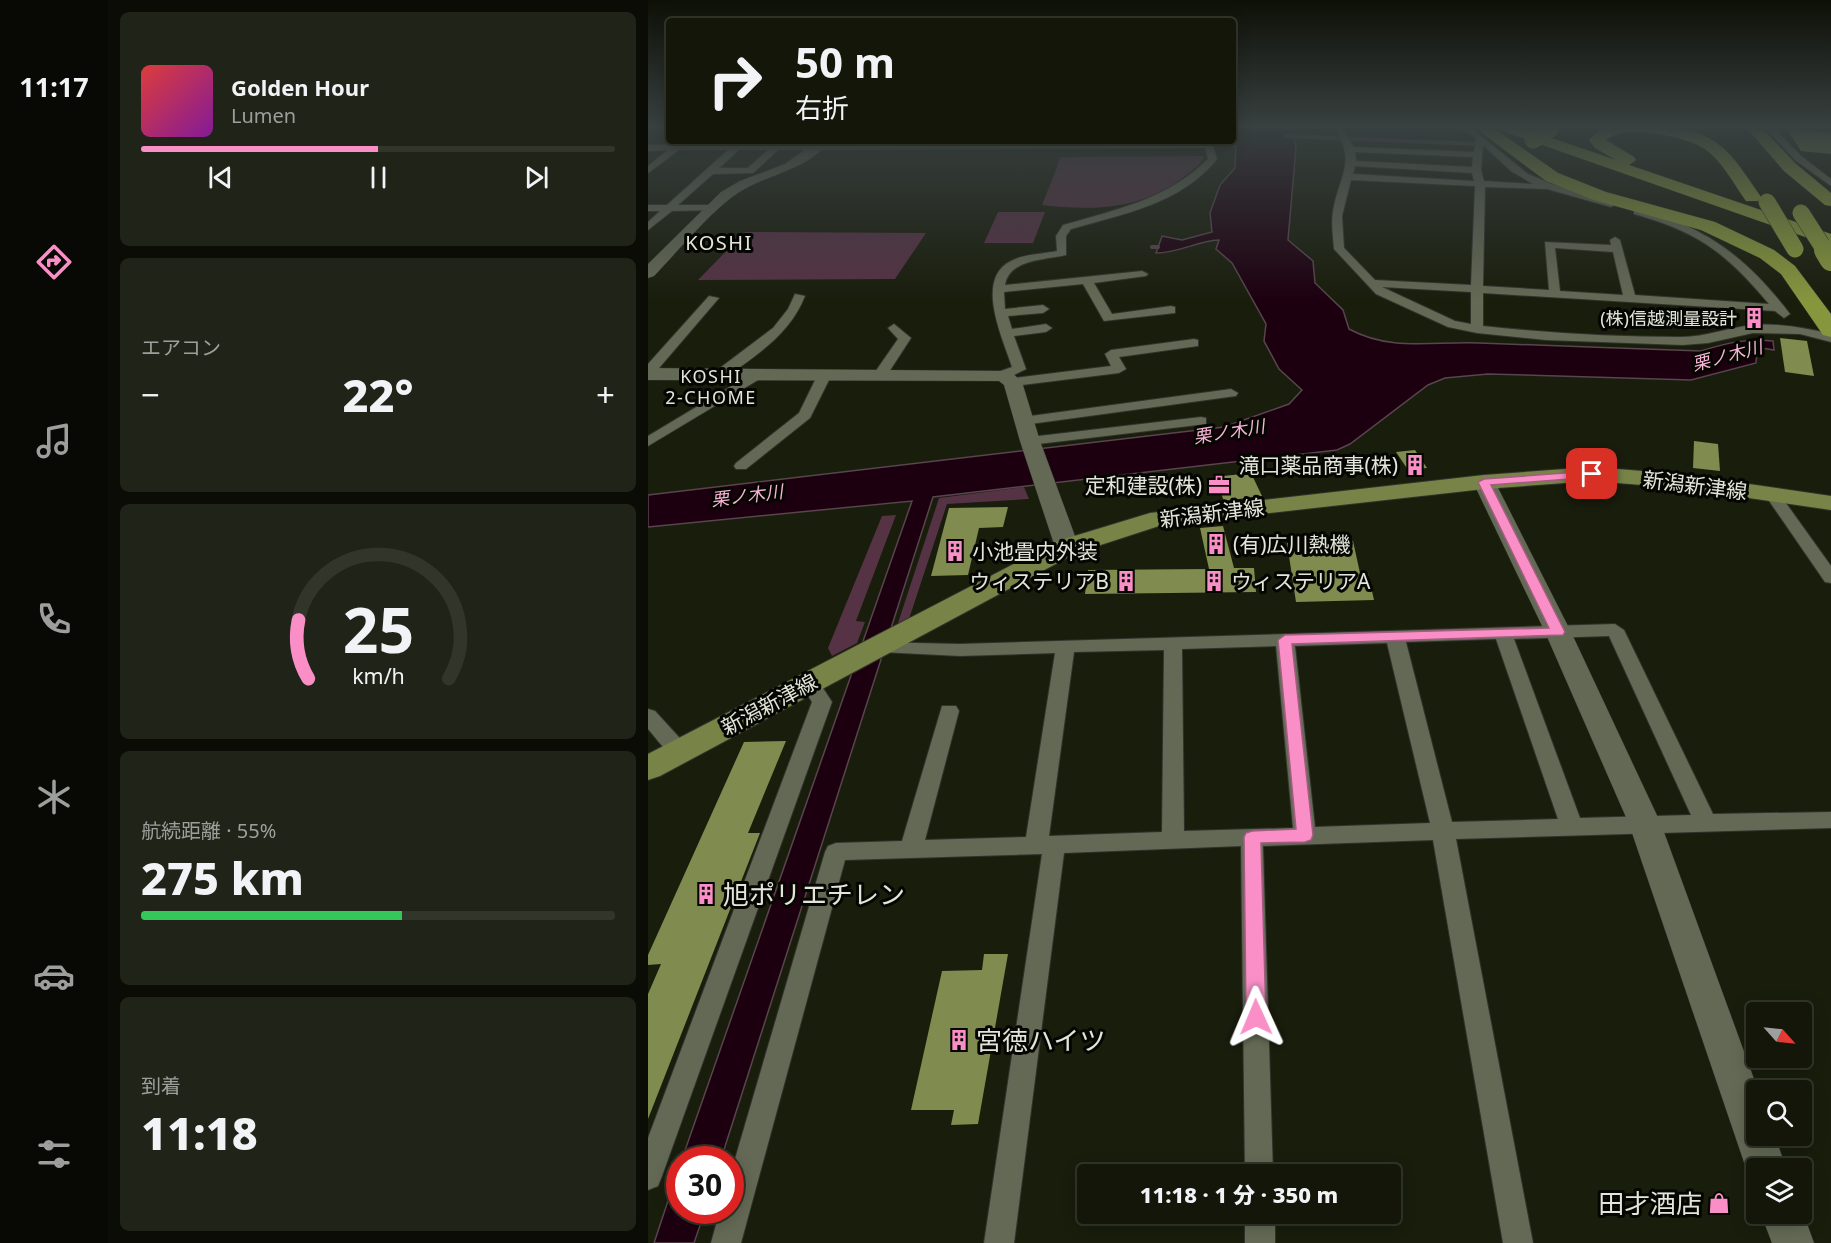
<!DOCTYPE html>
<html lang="ja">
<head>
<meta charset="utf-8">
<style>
  :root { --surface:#131609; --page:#202317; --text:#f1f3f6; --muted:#9d9f9c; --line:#32352a; --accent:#fa8fc7 }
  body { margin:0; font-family:"Noto Sans","Noto Sans JP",sans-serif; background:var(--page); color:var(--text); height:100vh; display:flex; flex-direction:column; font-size:22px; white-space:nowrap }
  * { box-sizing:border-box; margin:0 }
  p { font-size:20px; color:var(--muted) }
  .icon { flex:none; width:33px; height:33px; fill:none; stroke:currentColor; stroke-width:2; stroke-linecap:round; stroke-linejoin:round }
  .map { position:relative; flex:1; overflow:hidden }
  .side { display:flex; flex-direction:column; gap:12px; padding:12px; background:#0a0c05; width:540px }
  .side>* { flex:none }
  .hud { position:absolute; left:18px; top:18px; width:570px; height:126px; border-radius:6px; box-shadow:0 3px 15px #0003,0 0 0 2px var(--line); background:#131609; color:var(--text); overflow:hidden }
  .needle { width:39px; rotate:117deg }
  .controls { position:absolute; left:1098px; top:1002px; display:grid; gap:12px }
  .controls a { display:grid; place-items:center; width:66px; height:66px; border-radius:6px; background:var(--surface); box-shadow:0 3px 15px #0003,0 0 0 2px var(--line); font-size:30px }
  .speed { position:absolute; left:18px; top:1146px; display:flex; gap:12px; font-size:30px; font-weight:700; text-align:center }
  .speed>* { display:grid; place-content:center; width:78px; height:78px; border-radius:50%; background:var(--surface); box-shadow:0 3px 15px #0003,0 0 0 2px var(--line); line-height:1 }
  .speed .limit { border:9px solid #d22; background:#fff; color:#111 }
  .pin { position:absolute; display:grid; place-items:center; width:51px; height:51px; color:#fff; margin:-26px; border-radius:12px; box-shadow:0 3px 9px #0006 }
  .me { position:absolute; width:66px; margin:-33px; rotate:359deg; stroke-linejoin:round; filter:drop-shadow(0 0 4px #0008) }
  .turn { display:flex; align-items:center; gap:21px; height:126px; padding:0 30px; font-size:27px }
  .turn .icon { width:78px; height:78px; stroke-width:2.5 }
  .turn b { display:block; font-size:42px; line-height:51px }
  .big { font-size:45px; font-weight:800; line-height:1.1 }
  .side .tile { flex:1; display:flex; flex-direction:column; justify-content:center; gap:9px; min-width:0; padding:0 21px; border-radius:9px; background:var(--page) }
  .side .dial { align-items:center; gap:0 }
  .dial svg { height:156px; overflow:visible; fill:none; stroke:var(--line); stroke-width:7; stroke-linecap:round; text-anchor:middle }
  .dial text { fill:var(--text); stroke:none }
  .song { display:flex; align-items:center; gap:18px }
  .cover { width:72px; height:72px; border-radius:9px; background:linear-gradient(135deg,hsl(0 70% 55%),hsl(290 70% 35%)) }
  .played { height:6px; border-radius:3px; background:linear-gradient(90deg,var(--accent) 50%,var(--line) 50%) }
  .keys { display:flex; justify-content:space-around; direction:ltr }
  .heat { display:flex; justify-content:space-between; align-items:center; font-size:33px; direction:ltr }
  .charge { height:9px; border-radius:4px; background:linear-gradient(90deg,#34c759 55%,var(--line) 0) }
  .trip { position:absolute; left:429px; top:1164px; width:324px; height:60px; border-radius:6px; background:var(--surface); box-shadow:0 3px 15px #0003,0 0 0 2px var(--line); font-weight:800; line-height:60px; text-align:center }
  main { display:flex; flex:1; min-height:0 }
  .dock { display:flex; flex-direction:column; width:108px; justify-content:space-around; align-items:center; background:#080904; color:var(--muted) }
  .dock .icon { width:42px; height:42px }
  .dock .on { color:var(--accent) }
  .dock b { font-size:27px; color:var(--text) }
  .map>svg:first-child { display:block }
  .green { fill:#563245 }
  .water { fill:#1d0010; stroke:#58454d; stroke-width:1.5 }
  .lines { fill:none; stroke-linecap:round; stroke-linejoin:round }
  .stream { stroke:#58454d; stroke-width:4 }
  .building { fill:#7f8b4f }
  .street-casing { stroke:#31332c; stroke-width:2 }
  .secondary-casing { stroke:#31332c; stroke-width:1 }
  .primary-casing { stroke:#31332c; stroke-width:2 }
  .highway-casing { stroke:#31332c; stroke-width:1 }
  .street { fill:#646955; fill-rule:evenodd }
  .secondary { fill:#646955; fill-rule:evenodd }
  .primary { fill:#788447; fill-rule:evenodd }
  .highway { fill:#86963d; fill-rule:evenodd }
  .highway-bridge-far1-casing { stroke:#31332c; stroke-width:18; stroke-linecap:butt }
  .highway-bridge-casing { stroke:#31332c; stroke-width:23; stroke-linecap:butt }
  .highway-bridge-far1 { stroke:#86963d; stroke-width:17 }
  .highway-bridge { stroke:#86963d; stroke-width:22 }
  .route { fill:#fa8fc7; stroke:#a25d81; stroke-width:1.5 }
  .labels { text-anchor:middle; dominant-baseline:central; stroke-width:6; stroke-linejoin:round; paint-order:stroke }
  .far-poi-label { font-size:18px; fill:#e3e5da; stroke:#050602; text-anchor:end }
  .far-water-label { font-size:18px; font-style:italic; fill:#f8b3d5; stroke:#050602 }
  .far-neighbourhood-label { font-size:18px; letter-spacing:1.5px; fill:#e3e5da; stroke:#050602 }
  .far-quarter-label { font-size:20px; letter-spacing:1.5px; fill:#e3e5da; stroke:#050602 }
  .poi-label { font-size:21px; fill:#e3e5da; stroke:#050602; text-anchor:end }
  .street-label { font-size:21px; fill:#e3e5da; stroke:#050602 }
  .near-poi-label { font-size:26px; fill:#e3e5da; stroke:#050602; text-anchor:start }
</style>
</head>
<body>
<main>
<nav class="dock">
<b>11:17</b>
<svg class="icon on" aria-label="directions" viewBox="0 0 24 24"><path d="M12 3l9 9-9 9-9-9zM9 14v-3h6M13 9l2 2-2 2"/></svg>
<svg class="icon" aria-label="music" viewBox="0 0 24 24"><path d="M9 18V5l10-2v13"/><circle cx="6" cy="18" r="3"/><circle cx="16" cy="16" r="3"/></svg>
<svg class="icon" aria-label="phone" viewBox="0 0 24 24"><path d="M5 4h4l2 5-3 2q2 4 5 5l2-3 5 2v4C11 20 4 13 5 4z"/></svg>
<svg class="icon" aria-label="climate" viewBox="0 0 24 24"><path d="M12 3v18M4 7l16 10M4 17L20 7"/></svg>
<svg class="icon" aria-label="car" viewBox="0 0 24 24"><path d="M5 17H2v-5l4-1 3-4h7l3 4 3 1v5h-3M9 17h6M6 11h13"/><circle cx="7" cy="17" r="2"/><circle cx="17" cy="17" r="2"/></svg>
<svg class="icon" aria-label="filters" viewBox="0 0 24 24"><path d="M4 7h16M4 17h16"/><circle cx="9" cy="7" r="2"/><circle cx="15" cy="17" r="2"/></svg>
</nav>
<section class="side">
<div class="tile">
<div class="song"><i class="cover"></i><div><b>Golden Hour</b><p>Lumen</p></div></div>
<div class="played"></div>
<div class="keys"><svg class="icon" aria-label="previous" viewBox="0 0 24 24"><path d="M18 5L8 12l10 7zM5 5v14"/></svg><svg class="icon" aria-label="pause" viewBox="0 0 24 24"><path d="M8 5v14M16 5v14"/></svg><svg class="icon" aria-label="next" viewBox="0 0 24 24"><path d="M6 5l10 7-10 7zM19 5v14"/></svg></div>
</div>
<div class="tile"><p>エアコン</p>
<div class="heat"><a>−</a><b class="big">22°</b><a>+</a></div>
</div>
<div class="tile dial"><svg viewBox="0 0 100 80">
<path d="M14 69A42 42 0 1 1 86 69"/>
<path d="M14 69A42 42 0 0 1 9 39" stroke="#fa8fc7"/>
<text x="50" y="56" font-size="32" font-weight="700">25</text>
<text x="50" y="72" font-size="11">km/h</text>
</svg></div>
<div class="tile"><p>航続距離 · 55%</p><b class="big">275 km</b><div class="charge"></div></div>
<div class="tile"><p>到着</p><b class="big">11:18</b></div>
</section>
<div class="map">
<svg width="1183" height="1243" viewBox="0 0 1183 1243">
  <rect width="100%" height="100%" fill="#191d0c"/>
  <g class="green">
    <path d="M556,156C554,164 544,170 537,176C494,210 446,211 394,205L413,157Z"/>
    <polygon points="350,212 397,212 385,243 336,243"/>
    <polygon points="97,232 278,233 247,279 50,280"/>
    <polygon points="376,487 381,499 299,504 261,619 249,626 291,498"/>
    <polygon points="248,515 208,621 217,622 209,643 184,656 180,648 234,516"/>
  </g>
  <g class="water">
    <path d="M585,127L644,128L648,147L640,240L665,261L667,283L695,310L701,329C744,352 784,341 831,343C905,346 979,348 1053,351C1078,343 1098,338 1125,341L1126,350L1114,348L1109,351L1108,363L1043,380L840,374L797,378L780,385L702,444L689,450L285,497L73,1159H34L264,501L0,527V495L576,427L641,404L654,390L631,369L616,341L618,324L584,263L568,249L571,240C549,241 531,253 508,253L514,236L534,240L564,232L562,213L572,185L587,168L588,147L582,141H585Z"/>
    <polygon points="31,1168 32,1210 57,1211 46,1243 6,1243"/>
  </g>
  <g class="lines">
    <g class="stream">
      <polyline points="638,136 830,144"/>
      <polyline points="504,247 510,247"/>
    </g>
  </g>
  <g class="building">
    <polygon points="1138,128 1183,133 1183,154 1153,151"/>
    <polygon points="1132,338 1159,341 1166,376 1137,372"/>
    <polygon points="1046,441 1070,444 1072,471 1045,468"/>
    <polygon points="767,450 779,468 760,470 748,452"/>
    <polygon points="603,473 614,496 576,501 566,477"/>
    <polygon points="360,507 355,527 331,528 320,575 283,576 301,508"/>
    <polygon points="575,526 586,568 606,568 608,592 437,594 440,570 561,569 552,528"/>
    <polygon points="705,541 712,573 720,573 726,600 648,602 639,543"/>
    <polygon points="138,741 100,833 112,833 0,1119 0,994 13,964 0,965 0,955 96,742"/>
    <polygon points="336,954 360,954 330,1124 303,1125 306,1110 263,1110 294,971 334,970"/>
  </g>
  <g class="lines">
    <defs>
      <g id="street">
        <path d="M685,127H693L706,147L826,152L828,138L812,127H822L880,174L904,184L968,204L963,207L899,189L837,187L835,286L901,290L897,242L963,245L962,240L967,237L972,240L987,295L1121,304C1078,253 1051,232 986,214V210L990,209C1059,227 1099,258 1142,314L1136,318L1127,311L835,293V326C901,333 967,337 1033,337C1058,337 1081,327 1106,325C1132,323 1158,328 1183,334V342L1152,334L1105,333L1060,343L1035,345L898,340L829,333L800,327L728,294L686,249C685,236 683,224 685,211C691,175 710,161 685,127ZM835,145L863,171L885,184L836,181L833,170ZM707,152L825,157L824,167L708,161ZM707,166L824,173L826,181L705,174ZM703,180L827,186L823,285L727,280L696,248L694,216ZM907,248L965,252L975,295L912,291ZM734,287L823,292V324L807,321Z"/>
        <polygon points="1117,127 1125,127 1153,156 1183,179 1183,186 1147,160"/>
        <path d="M552,141L564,143L569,159C533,204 475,214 423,229L418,236V255C397,260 361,259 357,285L494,271L500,274L498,276L446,283L464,314L523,306L527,307V313L456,321L435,284L356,292L357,309L395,305L401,309L395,313L360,316L364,329L398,324L404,328L398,332L366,336L378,369L360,378H350V372L364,367C355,339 326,279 363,261C375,254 395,254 409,251L408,236L415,225C468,210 520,199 560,159L557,148L130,150L105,173L65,174L30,205H65L68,206V210L24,211L0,230V222L12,211H0V205H19L80,150H31L0,173V166L20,150L0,151V145ZM91,150H120L100,168H71Z"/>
        <path d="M147,294L157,296C142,334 110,354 78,377H68V371L125,328L140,309Z"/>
        <polygon points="61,296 71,298 5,375 0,376 0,364"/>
        <polygon points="246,324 263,338 237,378 227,378 225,375 250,339 240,328"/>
        <polygon points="546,339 550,340 550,346 471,357 478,369 471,373 365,386 358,382 365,378 463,366 457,354 463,350"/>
        <polygon points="110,370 117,374 115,377 0,446 0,436"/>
        <polygon points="177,370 184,374 162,418 98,469 88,469 86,466 88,463 151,413 170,374"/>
        <polygon points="583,389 590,393 588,396 375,425 368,421 375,417"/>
        <polygon points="553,417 558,418 558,424 382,445 375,441 382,437"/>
        <polygon points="1125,490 1130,492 1183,566 1183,583 1177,582 1117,495"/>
        <path d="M967,624L976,630L1065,814L1183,812V828L808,839L885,1243H855L785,840L615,846L625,1174H597L593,846L416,853L366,1243H336L394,854L197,860L93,1243H63L72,1210H82V1176L177,852L180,846L188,843L254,841L294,706H308L311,711L277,840L378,837L407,653L312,656L232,652L223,646L225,642L312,644ZM961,636L1043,815L932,818L866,639ZM848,639L910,819L804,822L758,642ZM739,643L782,823L667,827L647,646ZM628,646L645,828L536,831L534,649ZM516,650L514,832L401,836L426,652Z"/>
        <polygon points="162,677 169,679 184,702 14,1176 10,1186 0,1190 0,1138 164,702 152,683 155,679"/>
        <path d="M0,709L7,711L39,746L42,751L39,756C22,761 11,741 0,729Z"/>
        <rect x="597" y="1214" width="30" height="29"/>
      </g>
      <g id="secondary">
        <path d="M169,141H183C155,173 115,174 84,197C59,216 28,253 6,276L0,278V264L73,192L92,181L137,164Z"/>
        <polygon points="0,368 362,371 374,382 392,441 431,547 427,552 411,552 407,547 372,441 356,385 351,381 0,380"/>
        <polygon points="836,476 844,477 847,482 923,632 1013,824 1110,1090 1108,1136 1127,1136 1138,1168 1108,1168 1108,1184 1104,1182 1098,1168 981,824 897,632 825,482 828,477"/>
        <polygon points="1154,1210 1166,1243 1124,1243 1113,1214 1154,1214"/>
      </g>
      <polygon id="primary" points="944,467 1032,474 1183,496 1183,510 1032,488 944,481 836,489 514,525 428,553 12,776 0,780 0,754 410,541 502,513 836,475"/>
      <g id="highway">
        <polygon points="826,127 844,127 910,173 958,192 1067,222 1126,250 1147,266 1183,314 1183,337 1175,335 1133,274 1112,258 1053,230 946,200 898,181"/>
        <path d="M849,127H871L968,160L947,148L941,140L951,130L960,127C995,127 1039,121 1069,143C1087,156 1100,179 1113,197L1110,201H1098C1086,184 1074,161 1057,149C1038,136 975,123 958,140L986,157L988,160L981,165L1183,234V246L852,130Z"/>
        <polygon points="1098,127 1113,127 1147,163 1183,193 1183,206 1177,205 1136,171"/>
      </g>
    </defs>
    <use href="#street" class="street-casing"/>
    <use href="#secondary" class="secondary-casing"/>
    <use href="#primary" class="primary-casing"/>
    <use href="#highway" class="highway-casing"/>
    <use href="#street" class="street"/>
    <use href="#secondary" class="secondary"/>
    <use href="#primary" class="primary"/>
    <use href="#highway" class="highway"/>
    <defs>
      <g id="highway-bridge-far1">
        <polyline points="885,140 902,129"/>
        <polyline points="1119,202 1147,249"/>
        <polyline points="1153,213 1178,252"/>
      </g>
      <polyline id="highway-bridge" points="1177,250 1183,260"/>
    </defs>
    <use href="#highway-bridge-far1" class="highway-bridge-far1-casing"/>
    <use href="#highway-bridge" class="highway-bridge-casing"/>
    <use href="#highway-bridge-far1" class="highway-bridge-far1"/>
    <use href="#highway-bridge" class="highway-bridge"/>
  </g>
  <linearGradient id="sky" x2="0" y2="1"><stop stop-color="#0e1007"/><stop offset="0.42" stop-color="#384040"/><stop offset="1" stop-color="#384040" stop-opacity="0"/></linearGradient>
  <rect width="1183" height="301" fill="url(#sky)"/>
  <polygon class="route" points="944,471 950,474 948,477 843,485 917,632 915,635 644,644 665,835 663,840 657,842 613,843 618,1017 615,1023 608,1026 601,1023 598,1017 596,837 598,833 604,831 648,829 630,640 637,635 901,628 830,482 836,479"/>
  <defs>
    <symbol id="building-bare" viewBox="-9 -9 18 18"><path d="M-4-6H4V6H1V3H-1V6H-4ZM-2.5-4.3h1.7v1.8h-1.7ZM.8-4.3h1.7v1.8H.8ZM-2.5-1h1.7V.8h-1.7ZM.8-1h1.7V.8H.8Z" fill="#fa8fc7" stroke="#050602" stroke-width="2.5" paint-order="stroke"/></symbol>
    <symbol id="office-bare" viewBox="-9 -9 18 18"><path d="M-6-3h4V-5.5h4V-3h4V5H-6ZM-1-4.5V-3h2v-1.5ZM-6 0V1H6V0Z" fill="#fa8fc7" stroke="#050602" stroke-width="2.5" paint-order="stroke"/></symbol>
    <symbol id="shop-bare" viewBox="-9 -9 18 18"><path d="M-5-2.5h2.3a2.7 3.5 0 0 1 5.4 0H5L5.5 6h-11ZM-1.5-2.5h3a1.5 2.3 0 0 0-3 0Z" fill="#fa8fc7" stroke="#050602" stroke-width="2.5" paint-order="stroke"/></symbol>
  </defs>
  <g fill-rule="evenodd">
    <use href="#building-bare" x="1091" y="303" width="30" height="30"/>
    <use href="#building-bare" x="752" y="450" width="30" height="30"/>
    <use href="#office-bare" x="556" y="470" width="30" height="30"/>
    <use href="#building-bare" x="553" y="529" width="30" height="30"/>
    <use href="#building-bare" x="292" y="536" width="30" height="30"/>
    <use href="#building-bare" x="463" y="566" width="30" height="30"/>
    <use href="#building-bare" x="551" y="566" width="30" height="30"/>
    <use href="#building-bare" x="43" y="879" width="30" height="30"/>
    <use href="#building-bare" x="296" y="1025" width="30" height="30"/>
    <use href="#shop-bare" x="1056" y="1188" width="30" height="30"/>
  </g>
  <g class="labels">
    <g class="far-poi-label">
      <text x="1089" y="318">(株)信越測量設計</text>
    </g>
    <g class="far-water-label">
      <text transform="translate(1079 355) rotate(-15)">栗ノ木川</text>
      <text transform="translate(581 431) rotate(-9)">栗ノ木川</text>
      <text transform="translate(99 495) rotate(-7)">栗ノ木川</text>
    </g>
    <g class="far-neighbourhood-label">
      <text x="63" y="376">KOSHI<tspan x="63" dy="21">2-CHOME</tspan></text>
    </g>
    <g class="far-quarter-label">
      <text x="71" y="242">KOSHI</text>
    </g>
    <g class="poi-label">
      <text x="750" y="465">滝口薬品商事(株)</text>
      <text x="554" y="485">定和建設(株)</text>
      <text x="585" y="544" text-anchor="start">(有)広川熱機</text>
      <text x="324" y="551" text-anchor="start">小池畳内外装</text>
      <text x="461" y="581">ウィステリアB</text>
      <text x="583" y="581" text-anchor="start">ウィステリアA</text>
    </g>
    <g class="street-label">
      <text transform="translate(1047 485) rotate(7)">新潟新津線</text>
      <text transform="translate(564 513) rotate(-7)">新潟新津線</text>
      <text transform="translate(121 704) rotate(-28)">新潟新津線</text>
    </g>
    <g class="near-poi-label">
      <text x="75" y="894">旭ポリエチレン</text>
      <text x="328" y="1040">宮徳ハイツ</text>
      <text x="1054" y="1203" text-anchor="end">田才酒店</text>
    </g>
  </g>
</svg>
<div class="controls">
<a><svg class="needle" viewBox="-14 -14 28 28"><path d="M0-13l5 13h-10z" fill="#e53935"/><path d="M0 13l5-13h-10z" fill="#9d9f9c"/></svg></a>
<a><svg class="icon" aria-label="search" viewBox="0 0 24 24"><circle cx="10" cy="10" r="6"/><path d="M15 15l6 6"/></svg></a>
<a><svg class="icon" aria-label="layers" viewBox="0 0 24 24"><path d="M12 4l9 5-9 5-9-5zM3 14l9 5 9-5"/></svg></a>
</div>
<div class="speed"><div class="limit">30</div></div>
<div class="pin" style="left:944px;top:474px;background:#d93025"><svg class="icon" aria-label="arrive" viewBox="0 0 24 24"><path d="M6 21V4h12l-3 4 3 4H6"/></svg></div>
<svg class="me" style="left:608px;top:1017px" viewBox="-20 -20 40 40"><path d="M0-17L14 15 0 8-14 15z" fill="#fa8fc7" stroke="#fff" stroke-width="4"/></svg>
<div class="trip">11:18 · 1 分 · 350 m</div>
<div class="hud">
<div class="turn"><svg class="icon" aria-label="right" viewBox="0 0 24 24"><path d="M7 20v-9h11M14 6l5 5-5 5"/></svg><div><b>50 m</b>右折</div></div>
</div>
</div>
</main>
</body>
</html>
